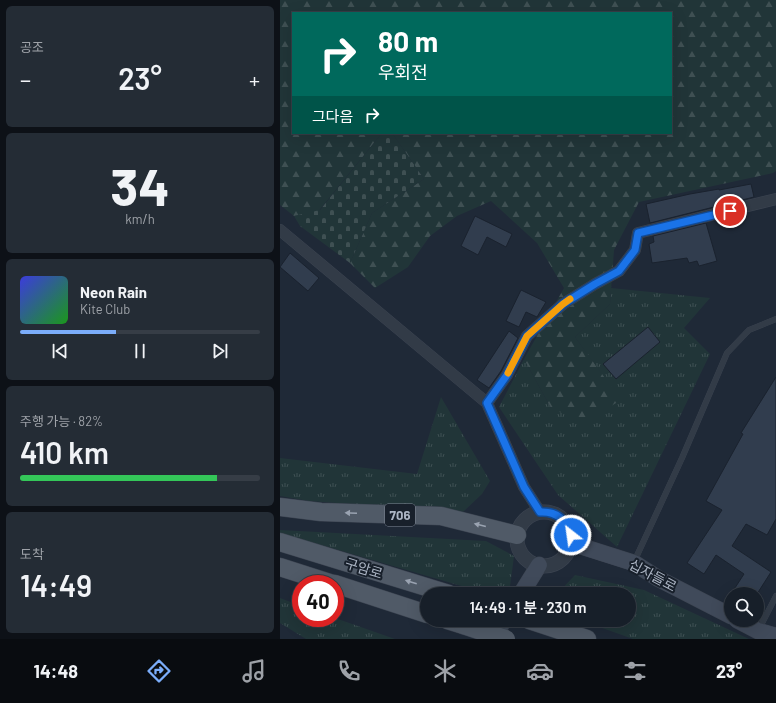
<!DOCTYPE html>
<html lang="ko">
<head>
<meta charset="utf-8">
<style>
  :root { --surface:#171f29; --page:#242c35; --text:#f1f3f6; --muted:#9ea2a8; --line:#363d46; --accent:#7badfa }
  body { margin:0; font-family:Barlow,"Noto Sans KR",sans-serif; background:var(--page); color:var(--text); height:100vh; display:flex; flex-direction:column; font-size:15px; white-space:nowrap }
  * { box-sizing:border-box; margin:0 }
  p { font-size:13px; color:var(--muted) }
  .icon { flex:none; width:22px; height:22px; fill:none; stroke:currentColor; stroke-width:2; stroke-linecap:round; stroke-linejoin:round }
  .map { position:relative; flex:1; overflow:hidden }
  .details { display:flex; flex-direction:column; gap:6px; padding:6px; background:#0d1117; width:280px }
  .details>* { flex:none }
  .banner { position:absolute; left:12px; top:12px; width:380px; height:122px; border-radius:0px; box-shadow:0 4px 16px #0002,0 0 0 1px var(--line); background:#00695c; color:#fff; overflow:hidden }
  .tools { position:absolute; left:444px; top:587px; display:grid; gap:8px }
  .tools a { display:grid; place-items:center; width:40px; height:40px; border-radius:50%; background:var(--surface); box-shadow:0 4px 16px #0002,0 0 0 1px var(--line); font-size:20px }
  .speed { position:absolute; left:12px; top:575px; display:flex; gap:8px; font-size:20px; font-weight:700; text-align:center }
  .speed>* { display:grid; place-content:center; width:52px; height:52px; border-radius:50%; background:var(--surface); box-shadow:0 4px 16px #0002,0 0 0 1px var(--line); line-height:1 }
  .speed .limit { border:6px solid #d22; background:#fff; color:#111 }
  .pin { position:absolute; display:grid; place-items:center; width:34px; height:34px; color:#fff; margin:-17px; border:2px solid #fff; border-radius:50%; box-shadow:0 1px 4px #0007 }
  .me { position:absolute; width:44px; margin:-22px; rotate:330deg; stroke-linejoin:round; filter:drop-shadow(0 0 3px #0008) }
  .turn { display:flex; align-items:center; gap:14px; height:84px; padding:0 20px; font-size:18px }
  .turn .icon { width:52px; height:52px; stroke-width:2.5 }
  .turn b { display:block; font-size:28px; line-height:34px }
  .then { display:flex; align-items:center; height:38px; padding:0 20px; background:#0003; gap:8px; font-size:15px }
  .big { font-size:30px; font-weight:600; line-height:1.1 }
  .details .card { flex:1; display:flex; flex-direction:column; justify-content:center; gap:6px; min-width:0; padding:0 14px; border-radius:6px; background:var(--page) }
  .details .dial { align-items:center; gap:0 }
  .dial b { font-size:52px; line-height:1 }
  .song { display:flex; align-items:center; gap:12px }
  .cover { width:48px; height:48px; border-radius:6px; background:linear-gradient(135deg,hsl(240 70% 55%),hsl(120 70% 35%)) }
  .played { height:4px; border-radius:2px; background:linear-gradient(90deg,var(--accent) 40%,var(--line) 40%) }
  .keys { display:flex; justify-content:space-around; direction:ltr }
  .heat { display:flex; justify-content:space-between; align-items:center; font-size:22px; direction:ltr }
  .charge { height:6px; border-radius:3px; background:linear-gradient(90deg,#34c759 82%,var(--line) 0) }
  .trip { position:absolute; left:140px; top:587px; width:216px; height:40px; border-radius:20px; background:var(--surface); box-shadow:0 4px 16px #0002,0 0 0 1px var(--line); font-weight:600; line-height:40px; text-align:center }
  .dock { display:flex; height:64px; justify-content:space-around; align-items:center; background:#090c10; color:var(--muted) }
  .dock .icon { width:28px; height:28px }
  .dock .active { color:var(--accent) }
  .dock b { font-size:18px; color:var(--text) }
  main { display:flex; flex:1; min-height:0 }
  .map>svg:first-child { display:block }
  .grass { fill:url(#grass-tufts) }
  .forest { fill:url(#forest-firs) }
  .cemetery { fill:url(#cemetery-stones) }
  .building { fill:#313d4e; stroke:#1a222e }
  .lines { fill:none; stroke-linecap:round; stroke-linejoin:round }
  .service-casing { stroke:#3c4451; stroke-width:6 }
  .minor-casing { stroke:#3c4451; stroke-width:12 }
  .tertiary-casing { stroke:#3c4451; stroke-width:15 }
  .secondary-casing { stroke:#3c4451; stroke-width:17 }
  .primary-casing { stroke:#3c4451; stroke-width:19 }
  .service { stroke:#323b47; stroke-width:5.5 }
  .minor { stroke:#323b47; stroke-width:11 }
  .tertiary { stroke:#323b47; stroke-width:14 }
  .secondary { stroke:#404a5a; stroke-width:16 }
  .primary { stroke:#505a67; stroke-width:18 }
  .primary-bridge-casing { stroke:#3c4451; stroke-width:19; stroke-linecap:butt }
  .primary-bridge { stroke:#505a67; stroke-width:18 }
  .oneway { fill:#9aa3b1 }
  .route-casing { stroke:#114b97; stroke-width:10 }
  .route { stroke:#1a73e8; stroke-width:7 }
  .slow { stroke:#f59e0b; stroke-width:7 }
  .labels { text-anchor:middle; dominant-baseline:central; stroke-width:4; stroke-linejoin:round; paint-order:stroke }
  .shield { fill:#18202b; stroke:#808896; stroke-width:1 }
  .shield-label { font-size:13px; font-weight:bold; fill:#acb5c4 }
  .street-label { font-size:14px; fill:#acb5c4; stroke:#18202b }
</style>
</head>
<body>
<main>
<section class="details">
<div class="card"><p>공조</p>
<div class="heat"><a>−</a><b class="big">23°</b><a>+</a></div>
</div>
<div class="card dial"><b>34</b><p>km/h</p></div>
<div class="card">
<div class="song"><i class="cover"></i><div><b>Neon Rain</b><p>Kite Club</p></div></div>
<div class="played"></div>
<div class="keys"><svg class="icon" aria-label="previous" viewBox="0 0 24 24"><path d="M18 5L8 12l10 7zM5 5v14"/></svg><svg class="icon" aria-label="pause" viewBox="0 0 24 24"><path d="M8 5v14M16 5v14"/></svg><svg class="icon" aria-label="next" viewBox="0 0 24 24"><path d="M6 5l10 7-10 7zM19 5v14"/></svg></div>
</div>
<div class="card"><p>주행 가능 · 82%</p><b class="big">410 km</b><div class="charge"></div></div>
<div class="card"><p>도착</p><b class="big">14:49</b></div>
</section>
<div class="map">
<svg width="496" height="639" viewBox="0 0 496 639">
  <defs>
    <pattern id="grass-tufts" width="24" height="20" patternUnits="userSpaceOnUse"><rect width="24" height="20" fill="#213538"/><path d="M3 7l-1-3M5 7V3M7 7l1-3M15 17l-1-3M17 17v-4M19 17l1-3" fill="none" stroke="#3f5053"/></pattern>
    <pattern id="forest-firs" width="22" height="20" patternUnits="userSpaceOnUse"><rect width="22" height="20" fill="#213538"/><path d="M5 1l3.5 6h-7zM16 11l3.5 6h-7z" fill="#3f5053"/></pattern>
    <pattern id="cemetery-stones" width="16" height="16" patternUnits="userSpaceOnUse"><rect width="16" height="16" fill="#213538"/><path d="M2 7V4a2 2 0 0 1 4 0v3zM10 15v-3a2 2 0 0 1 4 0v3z" fill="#3f5053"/></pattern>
  </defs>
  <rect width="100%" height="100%" fill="#1f2937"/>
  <g class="grass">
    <polygon points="331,288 430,298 404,328 430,354 337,547 278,495 219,407 244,359 271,408 340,400 295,337 330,304"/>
    <polygon points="161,397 210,481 202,494 183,512 29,501 0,496 0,458 137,474"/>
    <polygon points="0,530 206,541 234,556 229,594 209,594 0,533"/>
    <polygon points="295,575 364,590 469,639 353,639 300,620 349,620 349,594 277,594"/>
    <polygon points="0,598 21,606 21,618 55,618 115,639 26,639 0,623"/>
  </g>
  <polygon class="forest" points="0,0 496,0 496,171 493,173 359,202 334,250 330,304 295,337 341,400 303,423 271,408 244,359 284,288 257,243 211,201 177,216 150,236 128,267 95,288 70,263 92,213 144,179 112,133 391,133 391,13 13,13 13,133 102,133 37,213 14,216 0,205"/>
  <polygon class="cemetery" points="102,133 112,133 144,179 92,213 70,263 20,226 14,216 40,210"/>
  <g class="building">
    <polygon points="471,184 474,197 370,223 366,204 410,194 439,189 439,190"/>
    <polygon points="195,216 232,234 226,247 207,237 198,255 181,246"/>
    <polygon points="426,223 437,261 419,266 417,261 409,263 407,258 372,263 369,244 374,242 373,236"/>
    <polygon points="10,253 39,278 28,291 0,267"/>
    <polygon points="241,290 266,302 257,317 246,312 239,327 226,321"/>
    <polygon points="368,327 380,342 336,379 323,364"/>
    <polygon points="229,331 238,338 221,371 209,388 197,380"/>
    <polygon points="496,377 496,519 487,535 466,524 452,546 491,572 477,594 451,594 464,574 436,555 424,574 407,563 442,510 426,501 463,434 461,433"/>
  </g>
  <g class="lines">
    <defs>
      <g id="service">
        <polyline points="354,562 402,458 447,353 469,330 496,319"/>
        <polyline points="479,629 496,596"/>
      </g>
      <g id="minor">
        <polyline points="0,230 207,403 244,487 260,512"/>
        <polyline points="207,403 227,375 247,336 283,304 315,284 339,271 355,250 358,233 496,199"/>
      </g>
      <circle id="tertiary" cx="264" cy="539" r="27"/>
      <g id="secondary">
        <polyline points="291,543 354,563 379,579 451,616"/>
        <polyline points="241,594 259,565"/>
        <polyline points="457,620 478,631 496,636"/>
        <polyline points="212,639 224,620"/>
      </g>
      <g id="primary">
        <polyline points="0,507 41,512 161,516 237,535"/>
        <polyline points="0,542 169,594"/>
        <polyline points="0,567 53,584"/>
        <polyline points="55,584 147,614"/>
        <polyline points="167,620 183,625"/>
        <polyline points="249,620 307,639"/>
      </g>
    </defs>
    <use href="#service" class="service-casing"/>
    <use href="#minor" class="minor-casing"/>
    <use href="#tertiary" class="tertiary-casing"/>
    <use href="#secondary" class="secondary-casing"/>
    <use href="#primary" class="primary-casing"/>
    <use href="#service" class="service"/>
    <use href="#minor" class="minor"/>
    <use href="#tertiary" class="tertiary"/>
    <use href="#secondary" class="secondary"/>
    <use href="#primary" class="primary"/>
    <defs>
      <polyline id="primary-bridge" points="183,625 226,639"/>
    </defs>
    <use href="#primary-bridge" class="primary-bridge-casing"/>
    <use href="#primary-bridge" class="primary-bridge"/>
  </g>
  <defs><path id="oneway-solid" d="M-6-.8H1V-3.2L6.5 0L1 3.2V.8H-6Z"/></defs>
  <g class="oneway">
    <use href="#oneway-solid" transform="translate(71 513) rotate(-178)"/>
    <use href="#oneway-solid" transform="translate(200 525) rotate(-166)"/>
    <use href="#oneway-solid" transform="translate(131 582) rotate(-163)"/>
  </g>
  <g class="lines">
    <defs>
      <path id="route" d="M291,535C286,519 276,511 260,512L244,487L207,403L227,375L247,336L283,304L315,284L339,271L355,250L358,233L450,211"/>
    </defs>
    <use href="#route" class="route-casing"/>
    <use href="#route" class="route"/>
    <polyline class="slow" points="228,373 247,336 283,304 290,299"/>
  </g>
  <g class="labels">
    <rect class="shield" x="105" y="504" width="30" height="22" rx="3"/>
    <g class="shield-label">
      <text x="120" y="515">706</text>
    </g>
    <g class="street-label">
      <text transform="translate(84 568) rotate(17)">구암로</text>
      <text transform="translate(373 575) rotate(28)">십자들로</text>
    </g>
  </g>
</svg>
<div class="tools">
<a><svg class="icon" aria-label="search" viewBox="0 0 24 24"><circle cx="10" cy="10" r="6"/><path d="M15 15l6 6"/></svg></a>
</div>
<div class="speed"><div class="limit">40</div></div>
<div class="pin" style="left:450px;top:211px;background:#d93025"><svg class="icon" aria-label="arrive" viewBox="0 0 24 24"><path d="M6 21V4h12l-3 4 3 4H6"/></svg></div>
<svg class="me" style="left:291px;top:535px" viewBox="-20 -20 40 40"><circle r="17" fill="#1a73e8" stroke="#fff" stroke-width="3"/><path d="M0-11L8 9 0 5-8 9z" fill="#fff"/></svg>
<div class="trip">14:49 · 1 분 · 230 m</div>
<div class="banner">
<div class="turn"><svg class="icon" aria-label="right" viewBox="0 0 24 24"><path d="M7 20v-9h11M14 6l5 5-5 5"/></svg><div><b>80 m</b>우회전</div></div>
<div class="then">그다음<svg class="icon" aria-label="right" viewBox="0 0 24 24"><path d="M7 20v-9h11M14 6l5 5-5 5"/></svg></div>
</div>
</div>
</main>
<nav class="dock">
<b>14:48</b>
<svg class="icon active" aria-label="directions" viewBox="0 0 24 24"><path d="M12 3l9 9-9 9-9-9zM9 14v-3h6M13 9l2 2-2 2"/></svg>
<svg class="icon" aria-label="music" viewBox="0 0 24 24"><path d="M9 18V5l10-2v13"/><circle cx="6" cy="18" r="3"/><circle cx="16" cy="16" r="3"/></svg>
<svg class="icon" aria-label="phone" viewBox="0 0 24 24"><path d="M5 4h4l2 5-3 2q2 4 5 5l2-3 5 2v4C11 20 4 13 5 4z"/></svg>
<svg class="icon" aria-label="climate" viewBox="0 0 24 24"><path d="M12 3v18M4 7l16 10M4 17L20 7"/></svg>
<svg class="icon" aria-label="car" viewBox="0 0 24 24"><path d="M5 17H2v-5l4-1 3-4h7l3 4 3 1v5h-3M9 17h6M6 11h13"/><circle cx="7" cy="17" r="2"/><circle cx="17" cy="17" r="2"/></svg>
<svg class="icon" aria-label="filters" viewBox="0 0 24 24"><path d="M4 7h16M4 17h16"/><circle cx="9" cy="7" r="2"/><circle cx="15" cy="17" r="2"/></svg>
<b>23°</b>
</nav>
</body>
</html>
